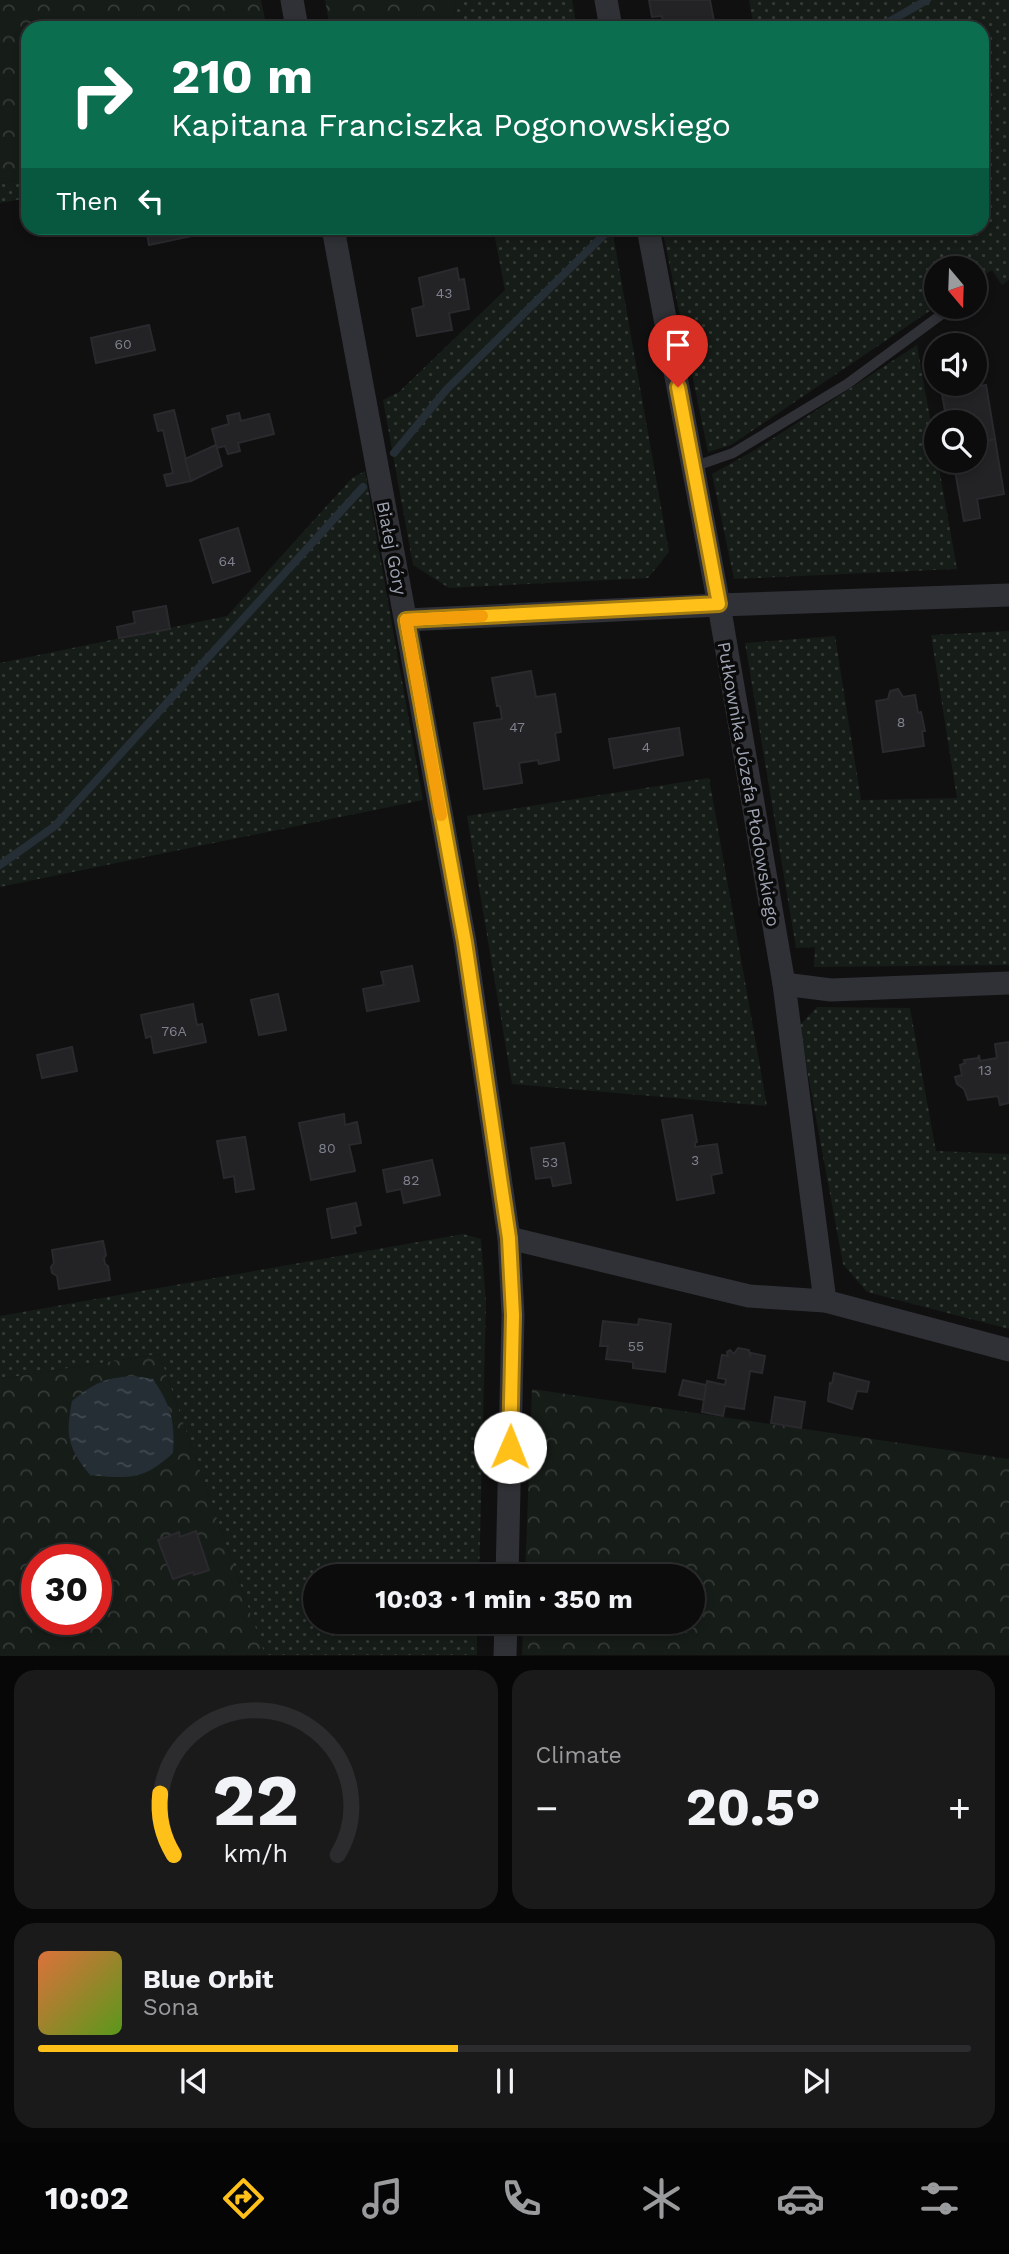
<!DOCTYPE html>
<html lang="en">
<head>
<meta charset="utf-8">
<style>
  :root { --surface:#0c0c0d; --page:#1a1a1b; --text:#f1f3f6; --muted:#9a9b9d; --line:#2c2c2e; --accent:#ffc01a }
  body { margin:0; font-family:"Work Sans",sans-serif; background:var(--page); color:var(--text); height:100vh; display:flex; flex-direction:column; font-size:26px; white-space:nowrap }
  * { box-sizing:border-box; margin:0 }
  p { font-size:23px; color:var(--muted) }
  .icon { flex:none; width:38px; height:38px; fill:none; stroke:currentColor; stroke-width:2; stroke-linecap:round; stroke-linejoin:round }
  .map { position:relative; height:1656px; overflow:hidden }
  .details { display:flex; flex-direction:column; gap:14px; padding:14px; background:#070707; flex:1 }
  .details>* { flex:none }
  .hud { position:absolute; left:21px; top:21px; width:968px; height:214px; border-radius:21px; box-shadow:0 4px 10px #0003,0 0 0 2px var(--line); background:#0b6e4f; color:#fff; overflow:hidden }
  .needle { width:46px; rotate:161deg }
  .tools { position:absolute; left:924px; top:256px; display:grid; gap:14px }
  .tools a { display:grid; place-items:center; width:63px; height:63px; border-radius:50%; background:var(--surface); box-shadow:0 4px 10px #0003,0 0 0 2px var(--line); font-size:35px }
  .speed { position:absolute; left:21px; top:1544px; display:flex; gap:14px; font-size:35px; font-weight:700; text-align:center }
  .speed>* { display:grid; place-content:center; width:91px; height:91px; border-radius:50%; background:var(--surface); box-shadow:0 4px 10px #0003,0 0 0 2px var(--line); line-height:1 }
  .speed .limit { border:10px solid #d22; background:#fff; color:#111 }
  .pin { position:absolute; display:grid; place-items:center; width:60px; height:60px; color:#fff; margin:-72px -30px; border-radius:50% 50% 50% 0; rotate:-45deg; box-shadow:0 0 7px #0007 }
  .pin .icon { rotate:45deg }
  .me { position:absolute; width:77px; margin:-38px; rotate:1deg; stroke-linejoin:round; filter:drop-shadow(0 0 5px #0008) }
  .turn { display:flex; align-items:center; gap:24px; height:147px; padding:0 35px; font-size:32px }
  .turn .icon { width:91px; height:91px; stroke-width:2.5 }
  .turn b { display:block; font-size:49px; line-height:60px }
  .then { display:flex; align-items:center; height:66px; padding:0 35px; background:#0003; gap:14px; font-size:26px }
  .big { font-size:52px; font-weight:700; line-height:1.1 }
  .details .widget { flex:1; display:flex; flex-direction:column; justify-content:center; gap:10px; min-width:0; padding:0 24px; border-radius:21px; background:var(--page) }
  .details .dial { align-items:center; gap:0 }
  .dial svg { height:182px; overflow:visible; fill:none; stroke:var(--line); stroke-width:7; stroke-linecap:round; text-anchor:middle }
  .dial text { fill:var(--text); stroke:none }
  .song { display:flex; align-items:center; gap:21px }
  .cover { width:84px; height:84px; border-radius:10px; background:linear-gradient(135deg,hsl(20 70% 55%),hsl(90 70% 35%)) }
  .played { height:7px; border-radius:4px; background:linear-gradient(90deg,var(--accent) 45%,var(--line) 45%) }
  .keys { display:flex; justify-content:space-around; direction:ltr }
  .heat { display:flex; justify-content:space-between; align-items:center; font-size:38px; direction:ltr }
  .details .tiles { flex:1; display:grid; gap:14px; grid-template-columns:1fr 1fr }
  .widget:last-child { grid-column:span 2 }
  .trip { position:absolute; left:303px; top:1564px; width:402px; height:70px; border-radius:35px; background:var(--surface); box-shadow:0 4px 10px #0003,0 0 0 2px var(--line); font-weight:700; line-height:70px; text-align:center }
  .dock { display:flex; height:112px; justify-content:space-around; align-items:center; background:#050505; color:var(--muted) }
  .dock .icon { width:49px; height:49px }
  .dock .active { color:var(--accent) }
  .dock b { font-size:32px; color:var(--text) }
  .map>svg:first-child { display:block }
  .grass { fill:url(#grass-dots) }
  .forest { fill:url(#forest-crowns); fill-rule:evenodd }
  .water { fill:url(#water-ripples) }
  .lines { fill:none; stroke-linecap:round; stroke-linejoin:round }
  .stream { stroke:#252d35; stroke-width:8 }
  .building { fill:#232225; stroke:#2a292d; stroke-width:2 }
  .service { stroke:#303136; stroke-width:10 }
  .minor { stroke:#303136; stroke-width:23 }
  .route-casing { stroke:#a67d11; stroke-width:18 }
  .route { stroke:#ffc01a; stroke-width:12 }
  .slow { stroke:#f59e0b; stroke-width:12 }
  .labels { text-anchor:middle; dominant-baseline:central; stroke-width:7; stroke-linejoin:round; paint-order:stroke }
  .number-label { font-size:14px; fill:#7f838f }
  .street-label { font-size:18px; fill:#9fa4b3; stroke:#0b0b0c }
</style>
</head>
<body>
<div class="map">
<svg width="1009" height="1656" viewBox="0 0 1009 1656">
  <defs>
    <pattern id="grass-dots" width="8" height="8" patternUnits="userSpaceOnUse" patternTransform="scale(1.75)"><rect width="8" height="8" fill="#161c17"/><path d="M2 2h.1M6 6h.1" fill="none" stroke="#353a36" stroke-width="1.8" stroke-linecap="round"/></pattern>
    <pattern id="forest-crowns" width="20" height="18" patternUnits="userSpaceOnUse" patternTransform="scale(1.75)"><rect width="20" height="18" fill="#161c17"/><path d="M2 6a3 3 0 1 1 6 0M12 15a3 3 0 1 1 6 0" fill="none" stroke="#353a36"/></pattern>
    <pattern id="water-ripples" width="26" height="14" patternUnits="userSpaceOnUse" patternTransform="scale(1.75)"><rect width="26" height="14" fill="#252d35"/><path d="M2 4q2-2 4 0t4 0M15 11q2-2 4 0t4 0" fill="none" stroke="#414850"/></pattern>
  </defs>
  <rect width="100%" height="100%" fill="#101011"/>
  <g class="grass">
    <polygon points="453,0 572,0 577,28 458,28"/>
    <polygon points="749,0 1009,0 1009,280 1002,285 992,270 975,281 975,268 936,268 937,306 731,445 708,452 662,228 982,228 982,28 754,28"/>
    <polygon points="28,178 28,198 0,203 0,183"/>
    <polygon points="493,228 612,228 669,552 648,578 449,588 413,565 383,400 399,392 505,290"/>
    <polygon points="917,345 957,569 734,579 712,474 755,450"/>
    <polygon points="365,471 423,800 0,887 0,663 227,616 352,478"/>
    <polygon points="1009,631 1009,965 814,967 815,947 796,948 745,643 835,636 861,800 957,798 931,635"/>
    <polygon points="709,778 767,1106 512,1084 467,816"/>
    <polygon points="817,1007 910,1008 936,1151 1009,1154 1009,1329 867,1292 843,1264 799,1026"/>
    <polygon points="463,1234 481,1239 486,1303 479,1577 315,1577 315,1622 477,1622 477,1655 265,1655 159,1354 0,1379 0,1316"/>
  </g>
  <g class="forest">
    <polygon points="0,0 261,0 267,28 28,28 28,178 0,183"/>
    <polygon points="325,0 453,0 458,28 330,28"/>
    <path d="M159,1354L265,1655L0,1656V1379ZM37,1559H96V1619H37Z"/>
    <polygon points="532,1389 1009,1459 1009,1655 522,1655 523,1622 693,1622 693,1577 525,1577"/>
  </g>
  <path class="water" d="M134,1376L153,1379C171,1406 175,1420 173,1453C144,1480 129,1479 90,1475C68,1448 65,1436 72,1401C96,1382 104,1378 134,1376Z"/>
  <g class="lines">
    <g class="stream">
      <polyline points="878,28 927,0"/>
      <polyline points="394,453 447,389 608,231"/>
      <polyline points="0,865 55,826 363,487"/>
    </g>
  </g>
  <g class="building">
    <polygon points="649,0 710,0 715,27 660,28 659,23 663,22 662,16 652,17"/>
    <polygon points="146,228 205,228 206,233 149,245"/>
    <polygon points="457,268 459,280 464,279 469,309 449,313 452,330 417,336 412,309 424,306 419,278"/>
    <polygon points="149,325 155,350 96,363 91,338"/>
    <polygon points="940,383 957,383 958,390 986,385 995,439 975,443 975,422 947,422"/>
    <polygon points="174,410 191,481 167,486 164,475 173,473 163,430 158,431 154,415"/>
    <polygon points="239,413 241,421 269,414 274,434 238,443 240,451 228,454 225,446 217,448 212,429 229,424 227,416"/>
    <polygon points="995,439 1004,494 977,499 980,518 964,521 953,460 975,460 975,443"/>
    <polygon points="216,445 222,466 191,481 185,459"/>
    <polygon points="238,528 250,571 213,583 200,540"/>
    <polygon points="166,606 170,629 119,638 117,627 135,623 133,612"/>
    <polygon points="531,671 536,697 555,694 561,732 555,733 559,760 539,764 538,760 519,763 522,783 484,789 474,723 502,719 500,706 497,706 492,678"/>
    <polygon points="898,689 903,697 915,695 918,713 921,712 925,731 922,731 924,746 883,752 876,701 888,699 890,691"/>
    <polygon points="679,728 683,755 614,768 609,739"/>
    <polygon points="412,966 419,1001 367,1011 363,989 384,985 381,972"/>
    <polygon points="278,994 286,1030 259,1035 251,1000"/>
    <polygon points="193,1004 197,1025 202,1024 206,1042 154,1053 151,1036 146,1038 141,1015"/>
    <polygon points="1009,1042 1009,1103 1000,1105 998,1096 968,1100 964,1089 957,1084 955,1077 962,1075 960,1065 965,1063 964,1060 978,1058 979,1055 980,1061 997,1058 995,1044"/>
    <polygon points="72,1047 77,1071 42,1078 37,1055"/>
    <polygon points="344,1114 345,1125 357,1122 361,1143 349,1145 355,1171 311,1180 299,1123"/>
    <polygon points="692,1115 697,1142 695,1143 695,1147 717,1144 722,1173 711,1175 714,1193 677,1200 662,1120"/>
    <polygon points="245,1137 254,1189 236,1192 234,1176 224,1178 217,1141"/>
    <polygon points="564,1143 571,1183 553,1186 551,1177 536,1179 531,1148"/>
    <polygon points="432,1160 440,1195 404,1203 401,1189 387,1192 383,1170"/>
    <polygon points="356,1203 361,1225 354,1227 356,1233 332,1238 327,1209"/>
    <polygon points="103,1241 106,1255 104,1258 105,1264 108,1266 110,1280 59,1289 57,1276 52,1273 51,1267 54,1263 52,1250"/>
    <polygon points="639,1319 671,1324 665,1372 633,1368 633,1362 606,1359 608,1346 600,1346 603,1321 638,1325"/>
    <polygon points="738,1348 749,1350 750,1357 751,1353 765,1356 762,1373 750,1371 744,1409 725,1406 723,1416 702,1412 707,1381 725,1385 726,1379 718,1378 722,1355 728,1356 727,1352 730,1350 734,1354"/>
    <polygon points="834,1373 869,1382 867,1392 857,1391 852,1409 828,1401 830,1383 832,1384"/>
    <polygon points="683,1380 706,1385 704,1400 679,1395"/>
    <polygon points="775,1397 805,1402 801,1428 771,1423"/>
    <polygon points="196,1531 209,1570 194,1575 193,1572 173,1579 158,1540 179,1532 180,1537"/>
  </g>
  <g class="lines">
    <polyline class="service" points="693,467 733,453 847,384 953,306"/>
    <g class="minor">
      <polyline points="292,0 297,28"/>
      <polyline points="606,0 611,28"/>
      <polyline points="333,228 465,942 509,1238 513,1315 507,1577"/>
      <polyline points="648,228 719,605 784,984 825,1301"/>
      <polyline points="406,620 719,605 1009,595"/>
      <polyline points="784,984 831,990 1009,983"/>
      <polyline points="509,1238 749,1296 825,1301 1009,1350"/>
      <polyline points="505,1656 506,1622"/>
    </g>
  </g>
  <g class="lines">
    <defs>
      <polyline id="route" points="510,1447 513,1315 509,1238 465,942 406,620 719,604 678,387"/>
    </defs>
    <use href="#route" class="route-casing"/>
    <use href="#route" class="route"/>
    <polyline class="slow" points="441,815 406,620 482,616"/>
  </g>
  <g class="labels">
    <g class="number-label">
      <text x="444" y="293">43</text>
      <text x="123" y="344">60</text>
      <text x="227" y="561">64</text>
      <text x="901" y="722">8</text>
      <text x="517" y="727">47</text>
      <text x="646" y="747">4</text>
      <text x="174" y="1031">76A</text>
      <text x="985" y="1070">13</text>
      <text x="327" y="1148">80</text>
      <text x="695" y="1160">3</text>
      <text x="550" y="1162">53</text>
      <text x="411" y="1180">82</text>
      <text x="636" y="1346">55</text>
    </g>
    <g class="street-label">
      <text transform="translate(392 548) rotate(79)">Białej Góry</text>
      <text transform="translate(749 784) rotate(80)">Pułkownika Józefa Płodowskiego</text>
    </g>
  </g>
</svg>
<div class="tools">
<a><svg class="needle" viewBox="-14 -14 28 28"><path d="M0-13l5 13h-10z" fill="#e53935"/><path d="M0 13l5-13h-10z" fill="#9a9b9d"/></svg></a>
<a><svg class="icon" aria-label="sound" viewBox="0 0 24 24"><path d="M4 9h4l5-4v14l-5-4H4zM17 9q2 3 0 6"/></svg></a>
<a><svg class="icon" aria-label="search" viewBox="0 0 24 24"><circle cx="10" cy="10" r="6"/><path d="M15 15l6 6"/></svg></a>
</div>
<div class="speed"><div class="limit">30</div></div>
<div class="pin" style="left:678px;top:387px;background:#d93025"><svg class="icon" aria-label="arrive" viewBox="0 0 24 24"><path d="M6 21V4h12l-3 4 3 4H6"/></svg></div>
<svg class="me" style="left:510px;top:1447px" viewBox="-20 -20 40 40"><circle r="19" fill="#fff"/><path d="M0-13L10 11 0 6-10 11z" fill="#ffc01a"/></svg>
<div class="trip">10:03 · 1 min · 350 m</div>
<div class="hud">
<div class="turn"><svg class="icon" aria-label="right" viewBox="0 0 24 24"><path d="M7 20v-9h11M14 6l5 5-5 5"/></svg><div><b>210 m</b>Kapitana Franciszka Pogonowskiego</div></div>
<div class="then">Then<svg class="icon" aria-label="left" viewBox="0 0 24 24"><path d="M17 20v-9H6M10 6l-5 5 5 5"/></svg></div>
</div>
</div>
<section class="details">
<div class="tiles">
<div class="widget dial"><svg viewBox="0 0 100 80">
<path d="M14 69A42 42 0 1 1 86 69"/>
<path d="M14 69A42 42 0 0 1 8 42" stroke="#ffc01a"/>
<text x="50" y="56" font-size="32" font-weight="700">22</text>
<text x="50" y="72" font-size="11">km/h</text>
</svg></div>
<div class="widget"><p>Climate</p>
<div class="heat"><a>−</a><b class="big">20.5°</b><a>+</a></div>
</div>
<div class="widget">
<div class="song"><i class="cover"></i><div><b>Blue Orbit</b><p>Sona</p></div></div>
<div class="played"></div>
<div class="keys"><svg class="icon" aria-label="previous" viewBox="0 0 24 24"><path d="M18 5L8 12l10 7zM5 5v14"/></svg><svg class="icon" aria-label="pause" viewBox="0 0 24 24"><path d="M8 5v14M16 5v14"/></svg><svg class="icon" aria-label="next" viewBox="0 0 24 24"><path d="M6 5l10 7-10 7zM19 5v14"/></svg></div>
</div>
</div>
</section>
<nav class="dock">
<b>10:02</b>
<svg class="icon active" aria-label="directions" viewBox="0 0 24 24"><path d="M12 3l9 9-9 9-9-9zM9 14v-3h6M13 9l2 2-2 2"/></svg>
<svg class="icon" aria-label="music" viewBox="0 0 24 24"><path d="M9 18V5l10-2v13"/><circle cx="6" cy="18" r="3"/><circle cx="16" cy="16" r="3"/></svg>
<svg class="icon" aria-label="phone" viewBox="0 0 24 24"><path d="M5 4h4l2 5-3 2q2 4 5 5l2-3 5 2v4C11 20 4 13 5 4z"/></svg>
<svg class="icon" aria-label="climate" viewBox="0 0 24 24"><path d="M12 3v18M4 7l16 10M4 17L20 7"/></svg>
<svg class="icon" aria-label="car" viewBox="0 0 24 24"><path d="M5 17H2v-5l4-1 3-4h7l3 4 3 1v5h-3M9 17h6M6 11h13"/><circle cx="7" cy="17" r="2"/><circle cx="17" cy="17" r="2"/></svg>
<svg class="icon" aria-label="filters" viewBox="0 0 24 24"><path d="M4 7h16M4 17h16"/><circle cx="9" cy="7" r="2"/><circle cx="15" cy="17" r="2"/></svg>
</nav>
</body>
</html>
